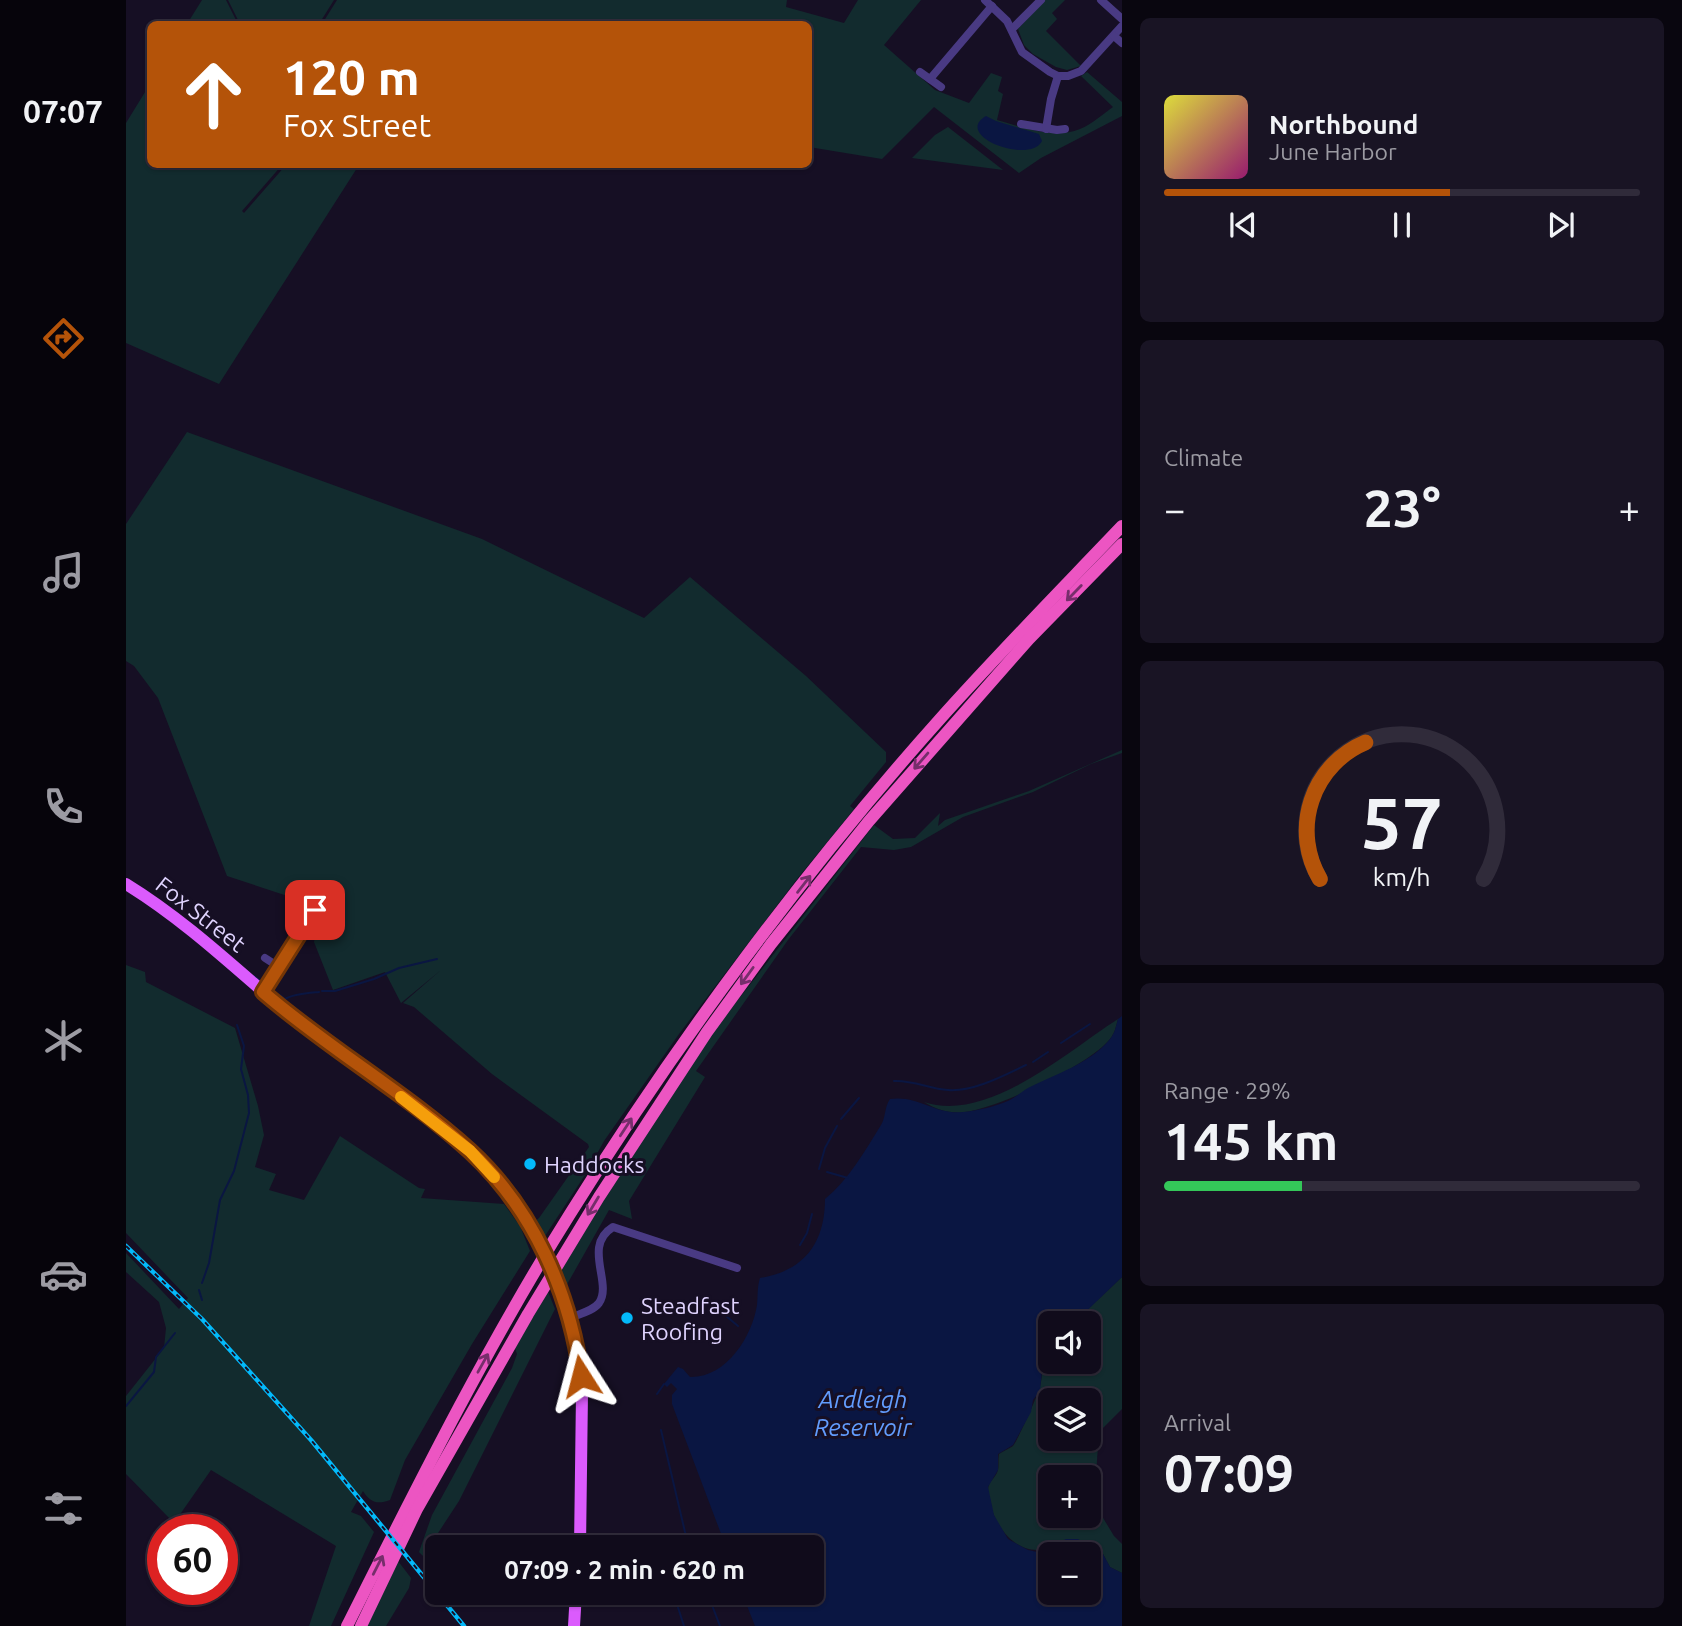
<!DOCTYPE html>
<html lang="en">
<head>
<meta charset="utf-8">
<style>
  :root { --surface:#100b1b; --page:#191424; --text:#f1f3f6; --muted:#9c9ba3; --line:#302b3a; --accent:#b45309 }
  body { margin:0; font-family:Ubuntu,sans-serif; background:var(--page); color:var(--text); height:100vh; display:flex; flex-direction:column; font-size:26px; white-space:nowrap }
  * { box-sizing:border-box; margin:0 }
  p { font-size:23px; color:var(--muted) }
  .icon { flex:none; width:38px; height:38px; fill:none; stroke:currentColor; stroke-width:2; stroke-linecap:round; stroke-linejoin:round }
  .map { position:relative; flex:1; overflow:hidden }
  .panel { display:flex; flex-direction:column; gap:18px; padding:18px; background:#09060f; width:560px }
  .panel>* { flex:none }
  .top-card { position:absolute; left:21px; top:21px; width:665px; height:147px; border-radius:10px; box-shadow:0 2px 5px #0004,0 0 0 2px var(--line); background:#b45309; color:#fff; overflow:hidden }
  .tools { position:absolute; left:912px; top:1311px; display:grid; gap:14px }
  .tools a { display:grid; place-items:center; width:63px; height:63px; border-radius:10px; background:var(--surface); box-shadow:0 2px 5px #0004,0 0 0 2px var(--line); font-size:35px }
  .speed { position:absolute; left:21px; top:1514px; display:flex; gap:14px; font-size:35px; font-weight:700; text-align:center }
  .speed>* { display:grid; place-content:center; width:91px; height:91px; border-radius:50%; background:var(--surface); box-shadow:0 2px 5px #0004,0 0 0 2px var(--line); line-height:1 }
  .speed .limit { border:10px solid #d22; background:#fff; color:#111 }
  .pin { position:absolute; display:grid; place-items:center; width:60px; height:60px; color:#fff; margin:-30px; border-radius:14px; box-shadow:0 4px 10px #0006 }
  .me { position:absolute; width:77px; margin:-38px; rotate:351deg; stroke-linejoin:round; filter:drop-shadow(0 0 5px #0008) }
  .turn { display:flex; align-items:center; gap:24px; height:147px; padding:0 21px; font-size:32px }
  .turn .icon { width:91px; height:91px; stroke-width:2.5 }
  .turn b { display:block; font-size:49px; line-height:60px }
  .big { font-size:52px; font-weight:700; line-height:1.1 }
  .panel .card { flex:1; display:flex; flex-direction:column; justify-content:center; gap:10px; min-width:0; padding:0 24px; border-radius:10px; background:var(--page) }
  .panel .dial { align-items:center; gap:0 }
  .dial svg { height:182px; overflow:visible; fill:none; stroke:var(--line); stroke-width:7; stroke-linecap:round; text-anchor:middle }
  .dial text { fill:var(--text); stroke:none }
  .song { display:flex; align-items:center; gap:21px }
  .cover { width:84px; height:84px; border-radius:10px; background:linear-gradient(135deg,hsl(60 70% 55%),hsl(320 70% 35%)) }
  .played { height:7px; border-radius:4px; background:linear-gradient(90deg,var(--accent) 60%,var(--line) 60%) }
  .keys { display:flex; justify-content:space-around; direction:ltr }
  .heat { display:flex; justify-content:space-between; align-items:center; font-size:38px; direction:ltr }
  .charge { height:10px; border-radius:5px; background:linear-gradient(90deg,#34c759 29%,var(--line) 0) }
  .trip { position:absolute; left:299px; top:1535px; width:399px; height:70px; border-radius:10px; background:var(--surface); box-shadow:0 2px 5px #0004,0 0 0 2px var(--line); font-weight:700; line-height:70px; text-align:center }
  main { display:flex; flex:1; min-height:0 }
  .tab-bar { display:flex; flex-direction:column; width:126px; justify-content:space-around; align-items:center; background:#06040b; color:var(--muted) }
  .tab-bar .icon { width:49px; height:49px }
  .tab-bar .active { color:var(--accent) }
  .tab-bar b { font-size:32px; color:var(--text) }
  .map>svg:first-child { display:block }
  .green { fill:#122b2e; fill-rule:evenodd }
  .water { fill:#0a1642; fill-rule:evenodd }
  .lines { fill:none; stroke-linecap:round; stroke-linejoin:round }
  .stream { stroke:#0a1642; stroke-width:2 }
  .minor { stroke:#493a83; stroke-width:8 }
  .primary { stroke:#db5bfd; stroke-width:12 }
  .trunk { stroke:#ec55c2; stroke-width:12 }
  .rail-casing { stroke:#03b9fa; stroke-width:4.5 }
  .rail { stroke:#160f24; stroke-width:2; stroke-dasharray:5; stroke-linecap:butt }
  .primary-bridge { stroke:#db5bfd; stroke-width:12 }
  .oneway { stroke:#762e6b }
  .route-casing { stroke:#753606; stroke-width:18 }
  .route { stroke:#b45309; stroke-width:12 }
  .slow { stroke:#f59e0b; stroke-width:12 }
  .poi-dot { fill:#03b9fa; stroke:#160f24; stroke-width:2.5 }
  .labels { text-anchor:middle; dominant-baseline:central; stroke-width:6; stroke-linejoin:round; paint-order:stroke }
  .street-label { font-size:23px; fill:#dfd3fe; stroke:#160f24 }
  .poi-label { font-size:23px; fill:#dfd3fe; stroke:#160f24; text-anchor:start }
  .water-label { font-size:24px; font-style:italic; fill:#629cfd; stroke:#160f24 }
</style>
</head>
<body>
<main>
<nav class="tab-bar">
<b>07:07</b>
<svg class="icon active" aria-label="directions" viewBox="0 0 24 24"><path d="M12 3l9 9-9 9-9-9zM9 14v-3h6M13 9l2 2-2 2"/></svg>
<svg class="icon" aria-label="music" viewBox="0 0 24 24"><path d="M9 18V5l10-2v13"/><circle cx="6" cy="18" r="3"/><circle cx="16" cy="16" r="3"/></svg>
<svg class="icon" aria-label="phone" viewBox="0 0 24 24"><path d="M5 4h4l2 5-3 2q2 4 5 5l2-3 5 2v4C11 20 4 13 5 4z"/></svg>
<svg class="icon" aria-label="climate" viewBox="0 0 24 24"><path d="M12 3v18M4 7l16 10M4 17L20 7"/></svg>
<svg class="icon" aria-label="car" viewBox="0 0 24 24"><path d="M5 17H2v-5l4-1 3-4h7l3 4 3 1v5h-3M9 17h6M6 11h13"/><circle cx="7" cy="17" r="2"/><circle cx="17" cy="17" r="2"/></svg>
<svg class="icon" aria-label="filters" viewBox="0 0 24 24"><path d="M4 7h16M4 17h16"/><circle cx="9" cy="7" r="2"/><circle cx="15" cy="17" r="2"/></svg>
</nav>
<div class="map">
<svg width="996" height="1626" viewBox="0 0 996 1626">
  <rect width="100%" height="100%" fill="#160f24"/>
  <g class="green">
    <polygon points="76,0 100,0 112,24 61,24"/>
    <polygon points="102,0 208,0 193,24 114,24"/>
    <path d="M211,0H661L660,7L718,23L732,0H795L758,45L809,90L843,103L865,73L876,77L872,91L877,94L871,120C897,127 927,140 954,129C966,124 977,114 987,107L955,76L961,72L996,102V116L915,158L893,173L808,107L756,159L683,147L682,24H196Z"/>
    <polygon points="919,0 939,0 926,13 931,19 920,31 955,66 941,70 930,67 907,54 898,45 892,29"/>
    <polygon points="24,84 24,164 156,165 116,211 118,213 160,165 233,165 93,384 0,343 0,123"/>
    <polygon points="822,127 877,170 786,158 809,135"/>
    <polygon points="61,432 356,539 518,618 564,577 680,676 760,752 760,762 724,806 728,809 671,879 553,1034 478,1141 461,1172 417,1239 407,1223 413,1218 463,1147 462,1144 366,1074 288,1007 277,1003 315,970 275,1003 259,972 207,990 188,942 193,919 192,914 195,907 101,876 32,698 8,666 0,661 0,524"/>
    <polygon points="996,750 996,753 965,764 907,792 837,817 785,847 768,850 735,847 662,940 570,1071 579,1077 503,1201 506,1219 483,1210 439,1288 430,1265 573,1050 748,825 767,839 789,838 814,813 812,826 819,820 903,791"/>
    <path d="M0,965L19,972L20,982L109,1028L132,1106L138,1135L129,1167L150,1174L143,1190L178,1200L214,1136L293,1188L299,1189L295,1198L378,1204L394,1226L404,1251L346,1344L279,1460L264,1500C251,1505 244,1502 237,1491L225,1512L235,1516L248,1532L205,1626H183L210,1546L85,1470L48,1523L0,1474V1396L38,1348L40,1328L33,1302L0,1272V1253L53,1309L62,1298L0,1233Z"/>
    <path d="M992,1019C990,1026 989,1033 984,1039C963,1065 873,1108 839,1112C824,1114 811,1110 798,1102C861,1124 942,1051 992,1019Z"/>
    <path d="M996,1277V1409L973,1432L968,1503L988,1536L996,1544V1573L984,1567L977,1554L920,1549C887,1557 863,1519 862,1490C862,1481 870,1478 872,1470C873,1466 872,1459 873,1454C877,1451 883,1449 887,1446C891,1442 913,1392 914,1387C917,1374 916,1361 924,1350V1362H962V1323H947ZM924,1400H962V1438H924ZM924,1477H962V1516H924Z"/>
    <polygon points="421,1289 429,1309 333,1501 297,1556 293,1552 306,1515 386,1368 391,1354 389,1348"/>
    <polygon points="272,1561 285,1578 283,1588 260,1626 241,1626"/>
  </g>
  <g class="water">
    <path d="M860,116L870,121L913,134L916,141C904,165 826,136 860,116Z"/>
    <path d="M996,1016V1277L948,1323H924V1350L916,1370L914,1391L907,1400L905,1412L887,1445L872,1454V1470L862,1487L868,1515L882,1539L902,1550L911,1552L940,1539H952L977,1554L984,1567L996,1573V1626H629L616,1593L686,1592V1547H600L546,1404V1395L551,1389L545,1383L541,1387L538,1384L552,1367L557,1369L564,1377C600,1378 626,1337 631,1305C632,1296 631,1287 634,1278C678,1271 699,1243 699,1199C723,1179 739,1151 755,1125C760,1117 758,1108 764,1099C793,1095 809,1115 837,1112C851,1111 871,1106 884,1100C890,1097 895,1092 902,1088C929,1074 964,1064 984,1039C989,1033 990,1026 992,1019ZM962,1554V1592H924V1554Z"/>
  </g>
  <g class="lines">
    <g class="stream">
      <polyline points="128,976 137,983"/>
      <polyline points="196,991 209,991 248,979 273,968 311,959"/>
      <path d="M154,995L159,999C167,994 183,993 193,992"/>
      <polyline points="935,1043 964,1024"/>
      <polyline points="907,1062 922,1052"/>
      <path d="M768,1081C788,1080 803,1089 822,1090C847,1092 877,1076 900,1065"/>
      <polyline points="715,1119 733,1098"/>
      <polyline points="693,1169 699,1148 711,1126"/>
      <polyline points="701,1172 722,1178"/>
      <polyline points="674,1245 681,1233 686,1214"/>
      <polyline points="76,1283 83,1263 94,1200 108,1171 123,1113 122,1095 115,1069 118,1046 111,1025"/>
      <polyline points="73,1290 76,1300"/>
      <polyline points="588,1306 612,1326"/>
      <polyline points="531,1394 538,1384"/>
      <polyline points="0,1406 28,1372 30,1357 49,1333"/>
      <polyline points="535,1430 559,1532 564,1547"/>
      <polyline points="538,1537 539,1547"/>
      <polyline points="547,1592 558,1626"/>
      <polyline points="581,1592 594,1626"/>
    </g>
    <g class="minor">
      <polyline points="859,0 881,21 896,52 924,72 932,76 942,76 955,71 996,26"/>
      <polyline points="975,0 996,19"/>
      <polyline points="886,29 915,0"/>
      <polyline points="988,36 996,43"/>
      <polyline points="794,72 815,87"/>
      <polyline points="804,79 866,6"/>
      <polyline points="895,124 931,130 939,129"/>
      <polyline points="920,129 925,99 932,76"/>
      <polyline points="139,958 153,967"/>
      <polyline points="137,992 189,910"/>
      <path d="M444,1318C453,1314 467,1311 473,1303C487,1283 456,1246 487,1227L611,1268"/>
    </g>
    <g class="primary">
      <path d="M0,884C70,927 127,986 191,1037C241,1076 298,1108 345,1152C368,1174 387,1200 405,1227"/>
      <polyline points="437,1295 451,1347 456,1393 454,1547"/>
      <polyline points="448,1626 450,1592"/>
    </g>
    <g class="trunk">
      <path d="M221,1626C291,1487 361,1346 444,1214C551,1042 679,870 814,719C873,653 935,590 996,526"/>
      <polyline points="235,1626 291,1509 402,1314 473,1197 581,1032 645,944 743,821 903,639 996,544"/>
    </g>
    <defs>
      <polyline id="rail" points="0,1246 76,1319 185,1440 338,1626"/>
    </defs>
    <use href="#rail" class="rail-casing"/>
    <use href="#rail" class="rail"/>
    <polyline class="primary-bridge" points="405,1227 437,1295"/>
  </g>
  <defs><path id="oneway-shaft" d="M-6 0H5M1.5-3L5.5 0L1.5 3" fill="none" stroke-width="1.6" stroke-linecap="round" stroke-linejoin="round" transform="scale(1.75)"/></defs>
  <g class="oneway">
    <use href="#oneway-shaft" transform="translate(948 593) rotate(134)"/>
    <use href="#oneway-shaft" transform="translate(795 761) rotate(131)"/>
    <use href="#oneway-shaft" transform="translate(678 884) rotate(-52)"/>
    <use href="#oneway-shaft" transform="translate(621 976) rotate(126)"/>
    <use href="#oneway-shaft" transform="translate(500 1127) rotate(-57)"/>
    <use href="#oneway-shaft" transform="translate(467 1206) rotate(121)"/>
    <use href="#oneway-shaft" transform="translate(357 1363) rotate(-61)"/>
    <use href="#oneway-shaft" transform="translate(252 1565) rotate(-63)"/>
  </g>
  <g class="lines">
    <defs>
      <path id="route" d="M189,910L137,992C203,1049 280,1093 344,1151C407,1209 444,1293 455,1376"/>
    </defs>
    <use href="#route" class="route-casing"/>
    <use href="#route" class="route"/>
    <polyline class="slow" points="275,1097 344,1151 368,1177"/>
  </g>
  <g class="poi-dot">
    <circle cx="404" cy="1164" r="7"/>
    <circle cx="501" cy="1318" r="7"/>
  </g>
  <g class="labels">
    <g class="street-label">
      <text transform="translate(75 914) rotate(38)">Fox Street</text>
    </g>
    <g class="poi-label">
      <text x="418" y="1164">Haddocks</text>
      <text x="515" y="1305">Steadfast<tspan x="515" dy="26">Roofing</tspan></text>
    </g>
    <g class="water-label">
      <text x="737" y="1399">Ardleigh<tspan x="737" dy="28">Reservoir</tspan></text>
    </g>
  </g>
</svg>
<div class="tools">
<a><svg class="icon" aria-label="sound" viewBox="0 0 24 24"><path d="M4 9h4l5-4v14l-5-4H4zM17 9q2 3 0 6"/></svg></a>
<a><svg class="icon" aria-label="layers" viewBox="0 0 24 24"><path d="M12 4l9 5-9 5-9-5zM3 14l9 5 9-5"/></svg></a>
<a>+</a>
<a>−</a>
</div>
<div class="speed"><div class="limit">60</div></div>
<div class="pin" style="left:189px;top:910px;background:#d93025"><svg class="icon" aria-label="arrive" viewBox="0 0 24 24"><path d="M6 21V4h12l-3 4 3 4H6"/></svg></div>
<svg class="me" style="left:455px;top:1376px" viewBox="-20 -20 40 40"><path d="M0-17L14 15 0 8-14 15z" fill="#b45309" stroke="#fff" stroke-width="4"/></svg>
<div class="trip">07:09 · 2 min · 620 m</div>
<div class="top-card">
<div class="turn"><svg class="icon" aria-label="ahead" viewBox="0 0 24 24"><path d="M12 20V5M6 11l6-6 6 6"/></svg><div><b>120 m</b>Fox Street</div></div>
</div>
</div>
<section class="panel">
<div class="card">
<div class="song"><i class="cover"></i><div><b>Northbound</b><p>June Harbor</p></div></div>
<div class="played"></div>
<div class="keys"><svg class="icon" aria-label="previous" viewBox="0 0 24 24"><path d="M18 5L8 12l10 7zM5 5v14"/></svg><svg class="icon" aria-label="pause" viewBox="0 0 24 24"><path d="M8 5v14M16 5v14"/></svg><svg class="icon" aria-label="next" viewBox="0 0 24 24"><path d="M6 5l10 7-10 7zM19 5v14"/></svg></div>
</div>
<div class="card"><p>Climate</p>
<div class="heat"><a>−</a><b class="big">23°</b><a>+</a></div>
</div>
<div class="card dial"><svg viewBox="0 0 100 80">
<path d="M14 69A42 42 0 1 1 86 69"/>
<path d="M14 69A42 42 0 0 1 34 9" stroke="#b45309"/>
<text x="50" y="56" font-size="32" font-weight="700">57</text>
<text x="50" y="72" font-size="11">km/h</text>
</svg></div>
<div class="card"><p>Range · 29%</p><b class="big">145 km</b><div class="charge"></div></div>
<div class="card"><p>Arrival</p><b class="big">07:09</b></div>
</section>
</main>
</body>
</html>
